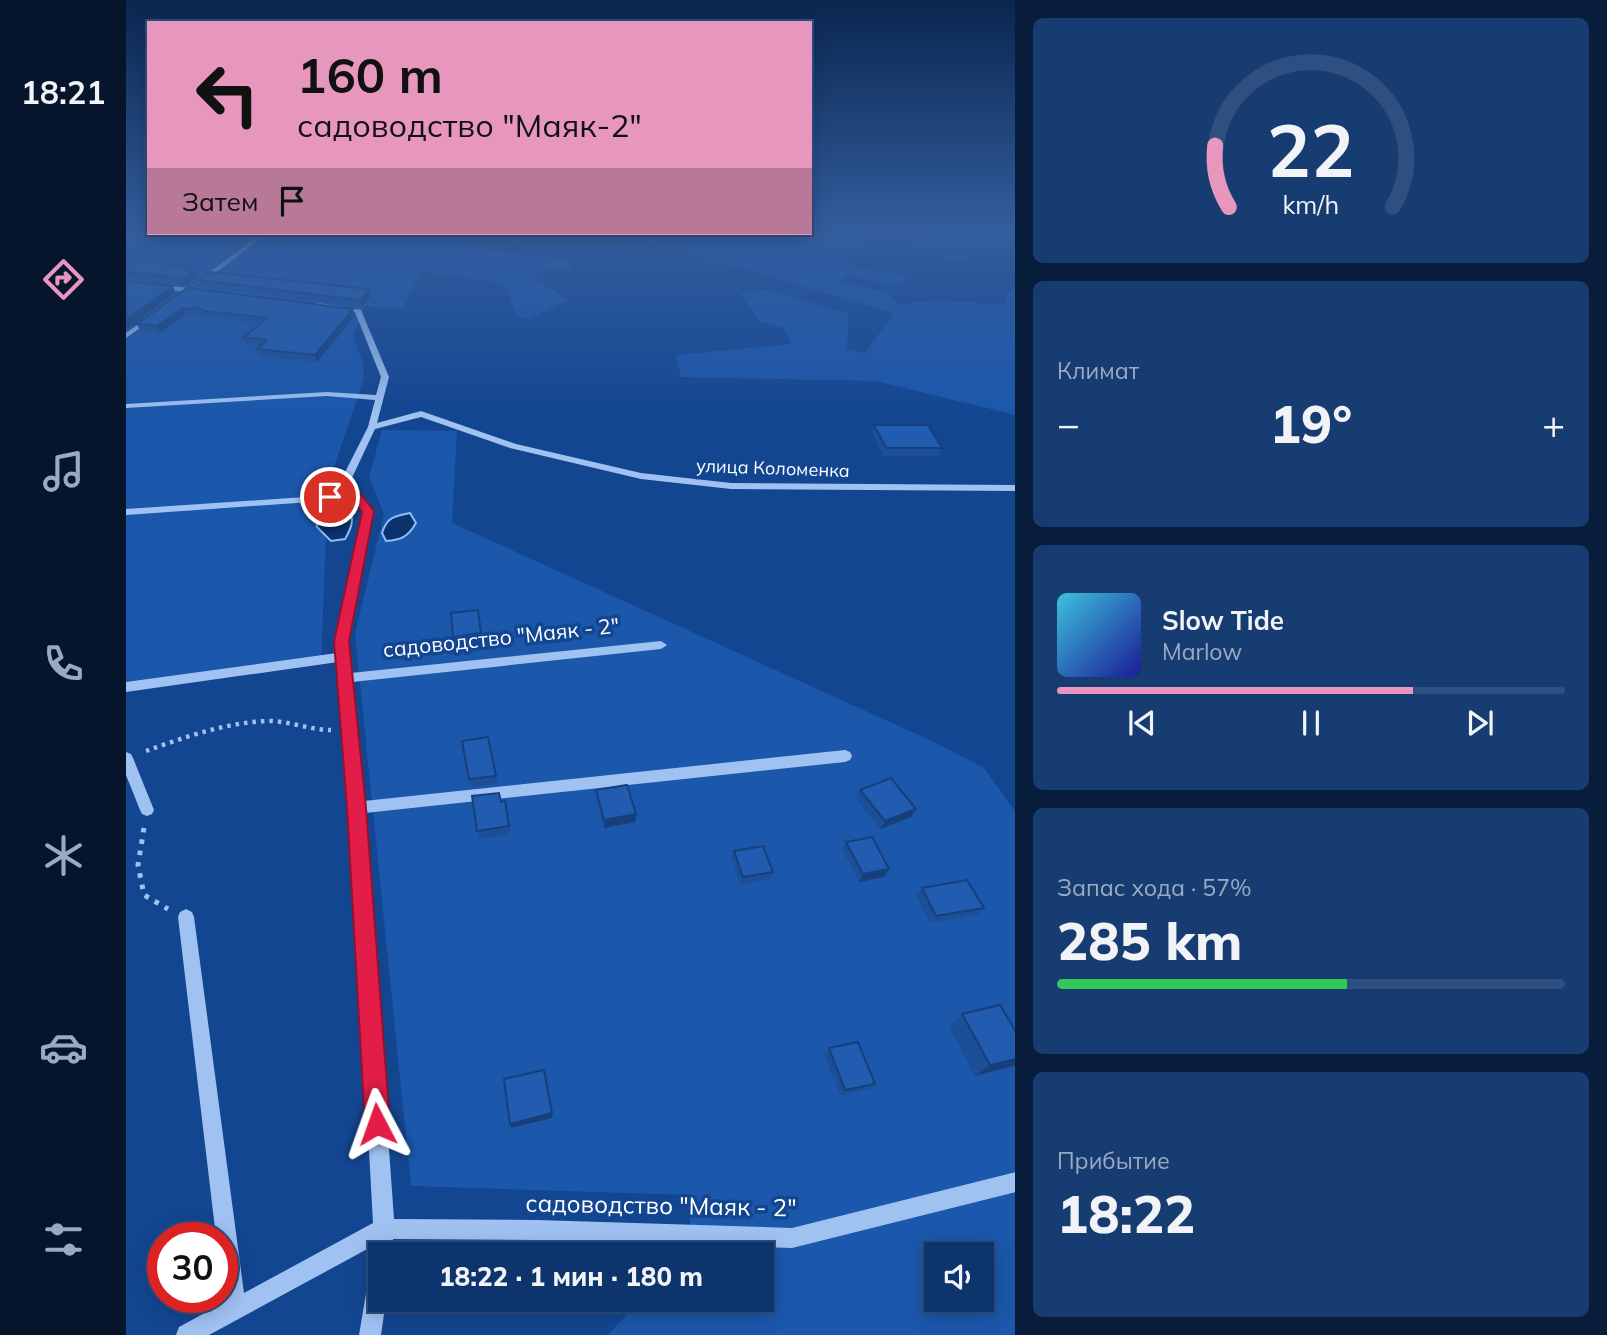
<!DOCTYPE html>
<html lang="ru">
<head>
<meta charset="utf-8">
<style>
  :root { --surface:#0e346d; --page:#173c72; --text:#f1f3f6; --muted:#9baac2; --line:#2e4f80; --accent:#e797bd }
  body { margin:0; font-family:Mulish,sans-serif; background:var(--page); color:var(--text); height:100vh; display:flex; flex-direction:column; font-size:26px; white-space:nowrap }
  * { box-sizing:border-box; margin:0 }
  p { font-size:23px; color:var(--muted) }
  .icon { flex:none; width:38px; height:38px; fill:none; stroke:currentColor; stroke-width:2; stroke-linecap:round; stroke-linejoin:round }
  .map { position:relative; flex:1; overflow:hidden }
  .side { display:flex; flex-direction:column; gap:18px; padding:18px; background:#081d3c; width:592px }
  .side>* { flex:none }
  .top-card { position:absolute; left:21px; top:21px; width:665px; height:214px; border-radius:0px; box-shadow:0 4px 18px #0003,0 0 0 2px var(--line); background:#e797bd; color:#111; overflow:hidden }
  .fabs { position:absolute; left:798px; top:1242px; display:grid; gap:14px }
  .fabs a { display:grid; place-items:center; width:70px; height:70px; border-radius:0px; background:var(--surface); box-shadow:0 4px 18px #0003,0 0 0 2px var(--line); font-size:35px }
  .speed { position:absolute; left:21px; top:1222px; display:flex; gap:14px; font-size:35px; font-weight:700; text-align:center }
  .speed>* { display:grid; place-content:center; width:91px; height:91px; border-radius:50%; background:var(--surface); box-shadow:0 4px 18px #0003,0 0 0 2px var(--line); line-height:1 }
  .speed .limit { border:10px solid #d22; background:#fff; color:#111 }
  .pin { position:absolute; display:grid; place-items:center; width:60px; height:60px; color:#fff; margin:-30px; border:4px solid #fff; border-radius:50%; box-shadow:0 2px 7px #0007 }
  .me { position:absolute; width:77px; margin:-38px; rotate:356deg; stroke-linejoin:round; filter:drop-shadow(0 0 5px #0008) }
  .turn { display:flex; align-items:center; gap:24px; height:147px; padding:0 35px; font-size:32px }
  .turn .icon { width:91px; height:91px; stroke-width:2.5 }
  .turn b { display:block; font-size:49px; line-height:60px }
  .then { display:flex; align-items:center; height:66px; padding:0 35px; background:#0003; gap:14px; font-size:26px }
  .big { font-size:52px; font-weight:800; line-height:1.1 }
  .side .tile { flex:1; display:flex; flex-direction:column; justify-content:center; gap:10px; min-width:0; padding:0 24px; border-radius:10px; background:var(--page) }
  .side .dial { align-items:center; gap:0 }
  .dial svg { height:182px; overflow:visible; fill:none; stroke:var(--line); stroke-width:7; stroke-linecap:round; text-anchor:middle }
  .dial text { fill:var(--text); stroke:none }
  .song { display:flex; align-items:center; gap:21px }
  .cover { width:84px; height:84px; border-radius:10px; background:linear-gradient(135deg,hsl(190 70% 55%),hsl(240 70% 35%)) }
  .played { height:7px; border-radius:4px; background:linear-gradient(90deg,var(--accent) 70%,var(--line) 70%) }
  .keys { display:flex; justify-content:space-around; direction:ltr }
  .heat { display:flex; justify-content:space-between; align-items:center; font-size:38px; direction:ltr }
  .charge { height:10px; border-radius:5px; background:linear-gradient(90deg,#34c759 57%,var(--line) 0) }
  .trip { position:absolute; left:242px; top:1242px; width:406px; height:70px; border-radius:0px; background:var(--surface); box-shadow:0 4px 18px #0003,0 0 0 2px var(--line); font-weight:800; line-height:70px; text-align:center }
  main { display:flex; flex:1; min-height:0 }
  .tabs { display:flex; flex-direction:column; width:126px; justify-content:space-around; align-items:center; background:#06152c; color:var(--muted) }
  .tabs .icon { width:49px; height:49px }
  .tabs .on { color:var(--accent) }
  .tabs b { font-size:32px; color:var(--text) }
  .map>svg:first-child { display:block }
  .green { fill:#1b57ab; fill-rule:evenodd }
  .water { fill:#0c326e; stroke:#92bcf5; stroke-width:2 }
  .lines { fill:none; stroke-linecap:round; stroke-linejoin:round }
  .path-far1 { stroke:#a0c2f2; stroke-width:4.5; stroke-dasharray:3.5 5; stroke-linecap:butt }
  .path { stroke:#a0c2f2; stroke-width:5; stroke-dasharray:4.5 7; stroke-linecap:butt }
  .minor { fill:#a0c2f2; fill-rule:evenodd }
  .wall { fill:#1c4f97 }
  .shaded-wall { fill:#17407b }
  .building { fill:#215cb0; stroke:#17407b; stroke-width:2 }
  .route { fill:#e11d48; stroke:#92132f; stroke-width:2 }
  .labels { text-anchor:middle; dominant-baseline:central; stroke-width:7; stroke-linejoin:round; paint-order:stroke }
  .far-street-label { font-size:18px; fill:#fff; stroke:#134691 }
  .street-label { font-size:21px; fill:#fff; stroke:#134691 }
  .near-street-label { font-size:24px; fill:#fff; stroke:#134691 }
</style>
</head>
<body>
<main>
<nav class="tabs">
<b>18:21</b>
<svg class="icon on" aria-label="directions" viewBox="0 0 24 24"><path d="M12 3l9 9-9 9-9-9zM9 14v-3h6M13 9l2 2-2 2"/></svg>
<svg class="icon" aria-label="music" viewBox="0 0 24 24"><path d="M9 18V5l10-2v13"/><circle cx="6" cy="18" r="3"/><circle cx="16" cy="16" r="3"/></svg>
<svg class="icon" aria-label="phone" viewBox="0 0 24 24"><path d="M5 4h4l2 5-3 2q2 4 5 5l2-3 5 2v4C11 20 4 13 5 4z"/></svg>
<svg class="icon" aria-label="climate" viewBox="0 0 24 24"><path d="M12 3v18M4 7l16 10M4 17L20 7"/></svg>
<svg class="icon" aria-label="car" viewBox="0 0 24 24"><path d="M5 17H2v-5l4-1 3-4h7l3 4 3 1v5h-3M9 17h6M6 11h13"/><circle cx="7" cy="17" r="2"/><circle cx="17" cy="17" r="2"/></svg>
<svg class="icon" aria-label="filters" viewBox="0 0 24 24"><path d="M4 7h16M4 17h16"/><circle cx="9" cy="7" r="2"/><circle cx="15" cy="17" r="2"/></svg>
</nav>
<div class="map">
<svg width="890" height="1335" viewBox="0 0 890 1335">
  <rect width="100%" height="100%" fill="#134691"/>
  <g class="green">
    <polygon points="0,231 380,233 401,238 401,245 353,237 343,247 442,260 446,270 416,269 408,278 443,300 403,319 391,316 379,284 295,271 277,309 239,306 227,335 237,363 238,379 202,484 195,663 0,687"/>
    <polygon points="707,231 747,239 704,255 731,268 771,273 782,278 769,285 719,276 715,282 762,293 774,304 810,300 882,305 879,295 889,287 889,415 750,381 555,377 550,355 665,344 658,328 633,321 614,294 641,289 723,314 721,349 739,353 768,313 545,248 470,233 654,233 694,240"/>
    <polygon points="821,231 870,231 888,237 889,246 838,259 821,258 789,246 786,239"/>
    <path d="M256,430L331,431L326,523L810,743L858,768L889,811V1335H482L502,1313L547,1300H635V1255H565L563,1195L285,1186L229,634L258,514L243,477ZM810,1255H856V1300H810Z"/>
  </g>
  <g class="water">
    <path d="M218,500C229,515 228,524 219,539L205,541L191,527L190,509L197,501Z"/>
    <path d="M284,513L290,523C282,537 275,540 260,541L256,533C261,517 268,516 284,513Z"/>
  </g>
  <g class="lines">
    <path class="path-far1" d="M20,751C59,737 104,721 146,721C166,722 185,730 205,730"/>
    <polyline class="path" points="18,828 12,865 18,895 42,909"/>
    <g class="minor">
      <polygon points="136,233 142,233 76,283 72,283 72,281"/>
      <polygon points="0,281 73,289 76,291 73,293 0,285"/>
      <polygon points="192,303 235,310 263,377 251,423 295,411 390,444 515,473 605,483 890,485 890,491 605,489 515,479 384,448 295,417 249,429 224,482 247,511 222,641 225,673 535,641 541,645 535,649 226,682 238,801 719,750 724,752 726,756 724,760 719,762 239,813 268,1219 411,1220 666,1228 890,1172 890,1192 666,1248 411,1240 267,1239 266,1255 254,1255 254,1300 260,1300 255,1335 233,1335 246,1258 245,1247 83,1335 50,1335 53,1327 97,1303 96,1237 90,1237 52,917 54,912 60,909 66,912 68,917 118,1293 247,1223 224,808 212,662 0,692 0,682 211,653 210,641 237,511 227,499 0,515 0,509 223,494 214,482 242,427 249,400 201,396 0,408 0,404 201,392 250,395 255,377 229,312 190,306 189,305"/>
      <polygon points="23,317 28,318 0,338 0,333"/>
      <polygon points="0,752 5,754 7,758 28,810 26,814 21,816 16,814 14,810 0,775"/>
    </g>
  </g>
  <g class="wall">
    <polygon points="106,233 132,233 123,239 107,238"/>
    <polygon points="168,233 157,242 137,240 135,234"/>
    <polygon points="0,260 65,267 70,277 59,285 5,279 0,271"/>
    <polygon points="72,280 245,296 236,307 75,287"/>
    <polygon points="61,288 227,309 228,317 191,362 133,357 131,349 134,346 120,344 118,337 134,324 81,318 73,314 71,317 59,315 34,333 14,331 11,324"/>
    <polygon points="748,425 816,448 813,456 757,456 746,433"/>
    <polygon points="352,610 356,642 328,645 327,637"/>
    <polygon points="336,741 370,776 371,784 345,787"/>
    <polygon points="470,790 510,814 509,822 478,828 470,798"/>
    <polygon points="734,790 790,809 785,817 754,829 730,798"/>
    <polygon points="346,796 375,802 379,801 384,834 353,839"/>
    <polygon points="720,842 763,869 758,877 733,882 716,849"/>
    <polygon points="608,851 647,872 644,879 615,885 605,858"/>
    <polygon points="796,888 858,908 851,915 805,923 790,896"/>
    <polygon points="836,1014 890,1032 890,1065 887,1066 849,1076 823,1026"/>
    <polygon points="703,1048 749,1084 744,1089 714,1095 698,1054"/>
  </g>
  <g class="shaded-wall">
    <polygon points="121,233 132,233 123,239"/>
    <polygon points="158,233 168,233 157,242 155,235"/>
    <polygon points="65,267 67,271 68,270 70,277 59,285 57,278 60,270"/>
    <polygon points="47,286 49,293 0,330 0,320"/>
    <polygon points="243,289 245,296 236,307 234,300"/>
    <polygon points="57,308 59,315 34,333 31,326"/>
    <polygon points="227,309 228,317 191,362 189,355"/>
    <polygon points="790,809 785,817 754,829 759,821"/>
    <polygon points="510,814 509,822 478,828 478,820"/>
    <polygon points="763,869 758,877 733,882 737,874"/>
    <polygon points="890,1059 890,1065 887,1066 849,1076 864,1065"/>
    <polygon points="426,1113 426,1118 385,1128 384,1124"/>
  </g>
  <g class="building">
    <polygon points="136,233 158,233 155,235 135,234"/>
    <polygon points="0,260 65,267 60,270 68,270 57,278 2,272 0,269"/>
    <polygon points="84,272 243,289 234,300 72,280"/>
    <polygon points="0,281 47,286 0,320"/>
    <polygon points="61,288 227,309 189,355 131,349 141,340 118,337 141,318 79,311 70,307 69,309 57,308 31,326 11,324"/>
    <polygon points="748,425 802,425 816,448 760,448"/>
    <polygon points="352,610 355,633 327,637 325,613"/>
    <polygon points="362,737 370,776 343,779 336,741"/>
    <polygon points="765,778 790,809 759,821 734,790"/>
    <polygon points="501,785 510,814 478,820 470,790"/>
    <polygon points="373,793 375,802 379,801 383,826 351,831 346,796"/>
    <polygon points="746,837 763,869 737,874 720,842"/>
    <polygon points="637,846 647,872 617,877 608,851"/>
    <polygon points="841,880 858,908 810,916 796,888"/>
    <polygon points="874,1005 890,1032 890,1059 864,1065 836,1014"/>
    <polygon points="732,1042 749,1084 719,1090 703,1048"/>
    <polygon points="418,1070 426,1113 384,1124 378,1079"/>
  </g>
  <linearGradient id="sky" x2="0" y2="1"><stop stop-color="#0a2650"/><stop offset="0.55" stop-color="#335d9d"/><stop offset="1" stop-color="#335d9d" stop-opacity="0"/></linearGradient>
  <rect width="890" height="418" fill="url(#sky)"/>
  <polygon class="route" points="229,492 234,493 248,511 223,641 240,808 264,1124 260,1133 251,1136 243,1133 239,1124 221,808 208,641 236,512 226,499 204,500 198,497 204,493"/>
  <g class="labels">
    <g class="far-street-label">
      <text transform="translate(647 468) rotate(2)">улица Коломенка</text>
    </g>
    <g class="street-label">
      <text transform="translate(375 637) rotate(-6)">садоводство "Маяк - 2"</text>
    </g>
    <g class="near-street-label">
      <text transform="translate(535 1205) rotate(1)">садоводство "Маяк - 2"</text>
    </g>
  </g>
</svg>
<div class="fabs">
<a><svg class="icon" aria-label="sound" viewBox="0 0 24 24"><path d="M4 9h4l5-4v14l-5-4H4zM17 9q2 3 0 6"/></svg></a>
</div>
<div class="speed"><div class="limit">30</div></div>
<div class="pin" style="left:204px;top:497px;background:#d93025"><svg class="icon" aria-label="arrive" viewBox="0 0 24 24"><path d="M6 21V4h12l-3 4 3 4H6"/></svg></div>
<svg class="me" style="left:251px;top:1124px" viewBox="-20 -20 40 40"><path d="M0-17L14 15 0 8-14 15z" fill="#e11d48" stroke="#fff" stroke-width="4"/></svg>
<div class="trip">18:22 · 1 мин · 180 m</div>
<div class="top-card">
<div class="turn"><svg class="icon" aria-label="left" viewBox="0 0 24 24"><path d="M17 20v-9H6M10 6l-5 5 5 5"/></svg><div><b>160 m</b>садоводство &quot;Маяк-2&quot;</div></div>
<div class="then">Затем<svg class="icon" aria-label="arrive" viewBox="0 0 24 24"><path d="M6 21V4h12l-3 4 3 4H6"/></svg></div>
</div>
</div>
<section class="side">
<div class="tile dial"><svg viewBox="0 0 100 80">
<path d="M14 69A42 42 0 1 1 86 69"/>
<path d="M14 69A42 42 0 0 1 8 42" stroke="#e797bd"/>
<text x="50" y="56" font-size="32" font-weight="700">22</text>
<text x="50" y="72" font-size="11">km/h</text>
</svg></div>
<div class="tile"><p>Климат</p>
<div class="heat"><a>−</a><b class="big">19°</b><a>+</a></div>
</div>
<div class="tile">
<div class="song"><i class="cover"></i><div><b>Slow Tide</b><p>Marlow</p></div></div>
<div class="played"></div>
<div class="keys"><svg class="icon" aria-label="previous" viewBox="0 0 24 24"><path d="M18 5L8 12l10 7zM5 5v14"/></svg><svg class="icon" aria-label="pause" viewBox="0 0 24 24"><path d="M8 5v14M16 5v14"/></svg><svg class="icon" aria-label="next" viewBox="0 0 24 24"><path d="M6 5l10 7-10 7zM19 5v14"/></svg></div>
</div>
<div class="tile"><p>Запас хода · 57%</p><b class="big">285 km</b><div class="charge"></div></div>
<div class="tile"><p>Прибытие</p><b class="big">18:22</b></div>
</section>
</main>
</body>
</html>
